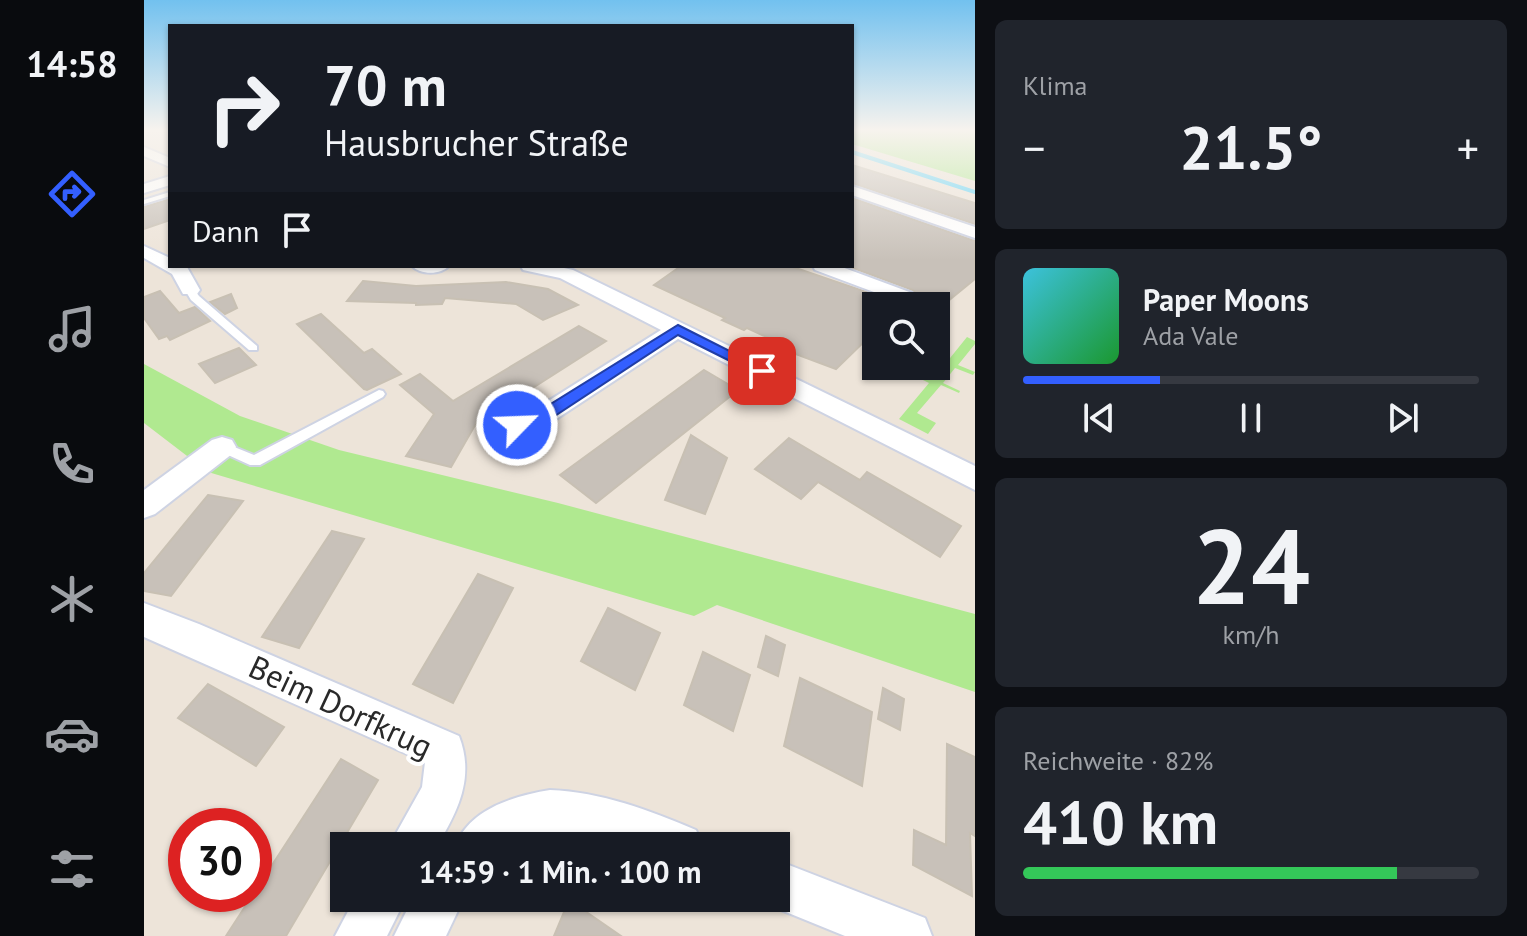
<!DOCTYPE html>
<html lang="de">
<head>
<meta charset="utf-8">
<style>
  :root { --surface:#171b24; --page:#20242c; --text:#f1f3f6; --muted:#9ea1a6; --line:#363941; --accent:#335fff }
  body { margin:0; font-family:"PT Sans",sans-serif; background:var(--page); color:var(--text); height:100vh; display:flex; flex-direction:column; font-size:30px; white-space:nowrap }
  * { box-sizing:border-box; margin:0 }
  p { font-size:26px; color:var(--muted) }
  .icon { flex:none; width:44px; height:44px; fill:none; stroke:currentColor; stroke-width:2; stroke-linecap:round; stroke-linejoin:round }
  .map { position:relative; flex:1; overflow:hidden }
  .sheet { display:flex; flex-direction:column; gap:20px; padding:20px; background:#0d0f14; width:552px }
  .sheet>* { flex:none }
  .top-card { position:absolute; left:24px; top:24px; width:686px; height:244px; border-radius:0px; box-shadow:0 2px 6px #0004; background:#171b24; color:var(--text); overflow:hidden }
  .tools { position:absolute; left:718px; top:292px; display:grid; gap:16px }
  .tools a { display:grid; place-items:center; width:88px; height:88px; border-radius:0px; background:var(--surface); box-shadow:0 2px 6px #0004; font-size:40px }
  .speed { position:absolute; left:24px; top:808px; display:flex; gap:16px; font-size:40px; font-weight:700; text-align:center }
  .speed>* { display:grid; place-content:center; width:104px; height:104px; border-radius:50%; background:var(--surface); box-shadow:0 2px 6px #0004; line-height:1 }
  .speed .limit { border:12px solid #d22; background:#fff; color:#111 }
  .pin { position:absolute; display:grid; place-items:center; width:68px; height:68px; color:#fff; margin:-34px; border-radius:16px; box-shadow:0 4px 12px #0006 }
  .me { position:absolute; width:88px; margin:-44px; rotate:66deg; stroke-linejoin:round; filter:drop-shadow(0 0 6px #0008) }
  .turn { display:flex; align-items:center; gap:28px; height:168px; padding:0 24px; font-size:36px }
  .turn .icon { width:104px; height:104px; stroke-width:2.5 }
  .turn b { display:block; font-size:56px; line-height:68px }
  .then { display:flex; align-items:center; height:76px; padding:0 24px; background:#0003; gap:16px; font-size:30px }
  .big { font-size:60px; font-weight:800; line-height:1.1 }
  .sheet .tile { flex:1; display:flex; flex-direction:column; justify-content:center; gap:12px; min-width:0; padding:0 28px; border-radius:12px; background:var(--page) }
  .sheet .dial { align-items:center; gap:0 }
  .dial b { font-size:104px; line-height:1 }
  .song { display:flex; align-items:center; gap:24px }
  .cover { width:96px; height:96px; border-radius:12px; background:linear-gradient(135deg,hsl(190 70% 55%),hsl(130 70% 35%)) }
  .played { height:8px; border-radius:4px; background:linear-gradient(90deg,var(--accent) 30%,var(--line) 30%) }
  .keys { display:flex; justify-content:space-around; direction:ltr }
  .heat { display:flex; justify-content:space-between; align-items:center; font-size:44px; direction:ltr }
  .charge { height:12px; border-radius:6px; background:linear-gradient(90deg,#34c759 82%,var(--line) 0) }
  .trip { position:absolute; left:186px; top:832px; width:460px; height:80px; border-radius:0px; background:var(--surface); box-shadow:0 2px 6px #0004; font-weight:800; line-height:80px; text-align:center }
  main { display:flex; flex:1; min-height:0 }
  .tab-bar { display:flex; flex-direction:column; width:144px; justify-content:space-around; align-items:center; background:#090b0e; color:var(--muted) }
  .tab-bar .icon { width:56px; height:56px }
  .tab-bar .selected { color:var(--accent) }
  .tab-bar b { font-size:36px; color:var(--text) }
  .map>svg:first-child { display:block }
  .green { fill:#b0e990 }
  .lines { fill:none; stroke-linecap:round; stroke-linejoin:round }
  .stream { stroke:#62d5f9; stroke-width:4 }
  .building { fill:#c8c1b9; stroke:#c8c0b3; stroke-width:2 }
  .lane-casing { stroke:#ced3e3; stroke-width:4 }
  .street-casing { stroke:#ced3e3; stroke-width:4 }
  .lane { fill:#fff; fill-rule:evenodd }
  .street { fill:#fff; fill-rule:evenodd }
  .route { fill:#335fff; stroke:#213ea6; stroke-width:2 }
  .labels { text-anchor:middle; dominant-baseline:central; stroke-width:8; stroke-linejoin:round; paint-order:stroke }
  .near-street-label { font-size:32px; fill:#292929; stroke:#fff }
</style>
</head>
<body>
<main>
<nav class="tab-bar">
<b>14:58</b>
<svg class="icon selected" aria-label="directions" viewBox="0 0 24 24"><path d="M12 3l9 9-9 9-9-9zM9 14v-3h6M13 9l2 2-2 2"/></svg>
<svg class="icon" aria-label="music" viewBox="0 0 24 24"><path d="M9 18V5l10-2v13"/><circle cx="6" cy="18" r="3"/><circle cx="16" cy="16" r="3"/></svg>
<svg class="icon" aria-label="phone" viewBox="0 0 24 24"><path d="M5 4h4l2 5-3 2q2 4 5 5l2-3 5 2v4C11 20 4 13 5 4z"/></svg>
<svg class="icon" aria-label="climate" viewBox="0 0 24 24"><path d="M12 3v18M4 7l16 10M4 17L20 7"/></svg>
<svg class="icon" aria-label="car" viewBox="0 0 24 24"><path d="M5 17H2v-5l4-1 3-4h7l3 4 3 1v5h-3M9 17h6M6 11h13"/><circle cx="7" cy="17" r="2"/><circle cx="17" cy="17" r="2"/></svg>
<svg class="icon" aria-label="filters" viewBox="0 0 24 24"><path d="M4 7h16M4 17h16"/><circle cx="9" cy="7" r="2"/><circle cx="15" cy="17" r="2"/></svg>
</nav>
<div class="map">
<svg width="831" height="936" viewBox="0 0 831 936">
  <rect width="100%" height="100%" fill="#ede4d9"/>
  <g class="green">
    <polygon points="708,129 831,129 831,181 708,144"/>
    <polygon points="823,337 831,341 831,344 814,365 831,372 829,375 811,368 799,383 816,391 815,393 797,385 773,413 792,423 784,434 755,419 785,383 769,375 787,380 795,370 785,366 798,368"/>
    <polygon points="0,364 96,416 195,450 414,503 831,614 831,692 573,605 550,616 64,472 0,423"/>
  </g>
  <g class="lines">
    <polyline class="stream" points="708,152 831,192"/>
  </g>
  <g class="building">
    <polygon points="708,165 831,203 831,224 708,183"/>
    <polygon points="708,198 831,241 831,279 798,306 732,306 732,330 692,369 649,353 651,350 603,328 600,330 578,320 581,318 510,285 537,266 646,266 763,306 774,298 769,290 704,266 708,266"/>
    <polygon points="26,199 26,220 0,229 0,207"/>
    <polygon points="219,281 272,286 362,282 404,289 434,305 399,320 372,304 301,298 298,304 272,305 272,303 203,301"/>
    <polygon points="16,291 35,313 51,307 66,321 26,340 23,336 15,339 0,318 0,297"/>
    <polygon points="87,294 93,308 81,314 66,302"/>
    <polygon points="177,314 220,353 228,349 257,374 223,390 220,389 153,324"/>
    <polygon points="435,326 462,341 365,403 350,392 307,467 262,456 290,414 256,385 276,374 309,401"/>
    <polygon points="95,348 112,365 71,383 55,364"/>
    <polygon points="560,370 594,390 452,503 416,475"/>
    <polygon points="547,435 583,458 561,514 521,500"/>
    <polygon points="645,438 716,480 723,472 817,526 796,557 674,482 657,499 611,469"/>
    <polygon points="64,495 99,501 27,596 0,591 0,573"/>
    <polygon points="188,531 220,539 155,648 118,637"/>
    <polygon points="334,574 369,588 309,703 269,684"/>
    <polygon points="464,608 516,633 491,690 437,661"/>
    <polygon points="622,636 641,645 634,676 614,667"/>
    <polygon points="559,652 606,675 589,731 540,705"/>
    <polygon points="656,678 728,712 718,786 640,746"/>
    <polygon points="64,684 140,727 112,766 34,718"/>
    <polygon points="739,688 760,699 756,730 734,719"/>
    <polygon points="803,744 831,757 831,836 826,833 828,896 769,865 770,830 802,845"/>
    <polygon points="197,759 234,780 142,936 82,936"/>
    <polygon points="425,900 477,936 410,936"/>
  </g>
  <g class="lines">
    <defs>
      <g id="lane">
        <polygon points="26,192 26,196 0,204 0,200"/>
        <polygon points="43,288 49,288 55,296 113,346 113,350 105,350 47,300 41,290"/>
        <polygon points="235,390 239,391 241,394 239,397 116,465 106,465 73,450 71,447 78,442 110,455"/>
      </g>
      <g id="street">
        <polygon points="0,147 26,158 26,167 0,156"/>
        <polygon points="26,176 26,185 0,193 0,184"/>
        <polygon points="708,186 831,227 831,238 708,195"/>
        <polygon points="0,246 26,258 26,266 43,267 56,290 53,294 39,294 28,274 0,258"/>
        <path d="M268,266H305C297,275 276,275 268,266Z"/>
        <polygon points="377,266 411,266 429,270 831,466 831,490 534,339 397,429 373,434 364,431 360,425 364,419 382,415 517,330 416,278 379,270"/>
        <polygon points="669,266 695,266 768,293 771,297 761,303 754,301 671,270"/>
        <polygon points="78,437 88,440 92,447 88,454 11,514 0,518 0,490 68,440"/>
        <path d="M0,603L55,624L315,736C331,777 314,811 293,846H245L278,787L281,762L0,637Z"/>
        <path d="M406,790C458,792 504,810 552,830L559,846H476L432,835L406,834L383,838L369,846H311C326,809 369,796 406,790Z"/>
        <polygon points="632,860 781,918 788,936 701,936 615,901 614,898 632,898"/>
        <polygon points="211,898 262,898 243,936 191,936"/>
        <polygon points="269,898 320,898 302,936 250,936"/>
      </g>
    </defs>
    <use href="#lane" class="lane-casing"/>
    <use href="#street" class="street-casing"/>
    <use href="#lane" class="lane"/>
    <use href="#street" class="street"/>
  </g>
  <linearGradient id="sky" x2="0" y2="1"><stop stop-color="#72c1ef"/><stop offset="0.5" stop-color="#f7f3ee"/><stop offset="1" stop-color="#f7f3ee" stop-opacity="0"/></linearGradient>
  <rect width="831" height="260" fill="url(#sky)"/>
  <polygon class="route" points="534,325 625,371 618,376 612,374 534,335 394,427 367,430 365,425 367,421 384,418"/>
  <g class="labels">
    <g class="near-street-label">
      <text transform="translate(197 706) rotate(25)">Beim Dorfkrug</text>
    </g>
  </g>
</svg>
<div class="tools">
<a><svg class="icon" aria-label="search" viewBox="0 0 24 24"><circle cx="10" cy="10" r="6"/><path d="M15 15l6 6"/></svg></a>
</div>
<div class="speed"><div class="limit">30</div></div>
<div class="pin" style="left:618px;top:371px;background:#d93025"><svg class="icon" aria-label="arrive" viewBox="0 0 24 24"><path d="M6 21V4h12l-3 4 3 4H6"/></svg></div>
<svg class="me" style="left:373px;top:425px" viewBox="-20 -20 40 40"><circle r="17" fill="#335fff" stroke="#fff" stroke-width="3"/><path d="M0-11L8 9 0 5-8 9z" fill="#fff"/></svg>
<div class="trip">14:59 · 1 Min. · 100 m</div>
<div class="top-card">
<div class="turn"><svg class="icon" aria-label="right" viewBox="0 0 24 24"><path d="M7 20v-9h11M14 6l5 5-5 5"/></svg><div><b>70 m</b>Hausbrucher Straße</div></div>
<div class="then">Dann<svg class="icon" aria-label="arrive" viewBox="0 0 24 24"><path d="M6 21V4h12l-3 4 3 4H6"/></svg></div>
</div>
</div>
<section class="sheet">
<div class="tile"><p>Klima</p>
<div class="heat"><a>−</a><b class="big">21.5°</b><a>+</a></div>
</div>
<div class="tile">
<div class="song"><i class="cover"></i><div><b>Paper Moons</b><p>Ada Vale</p></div></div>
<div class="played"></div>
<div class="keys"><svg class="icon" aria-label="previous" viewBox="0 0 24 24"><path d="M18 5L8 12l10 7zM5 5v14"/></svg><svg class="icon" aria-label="pause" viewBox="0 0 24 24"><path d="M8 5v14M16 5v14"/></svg><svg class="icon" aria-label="next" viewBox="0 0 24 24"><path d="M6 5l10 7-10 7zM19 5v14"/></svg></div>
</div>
<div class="tile dial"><b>24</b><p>km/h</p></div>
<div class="tile"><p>Reichweite · 82%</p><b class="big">410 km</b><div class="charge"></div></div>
</section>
</main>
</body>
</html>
